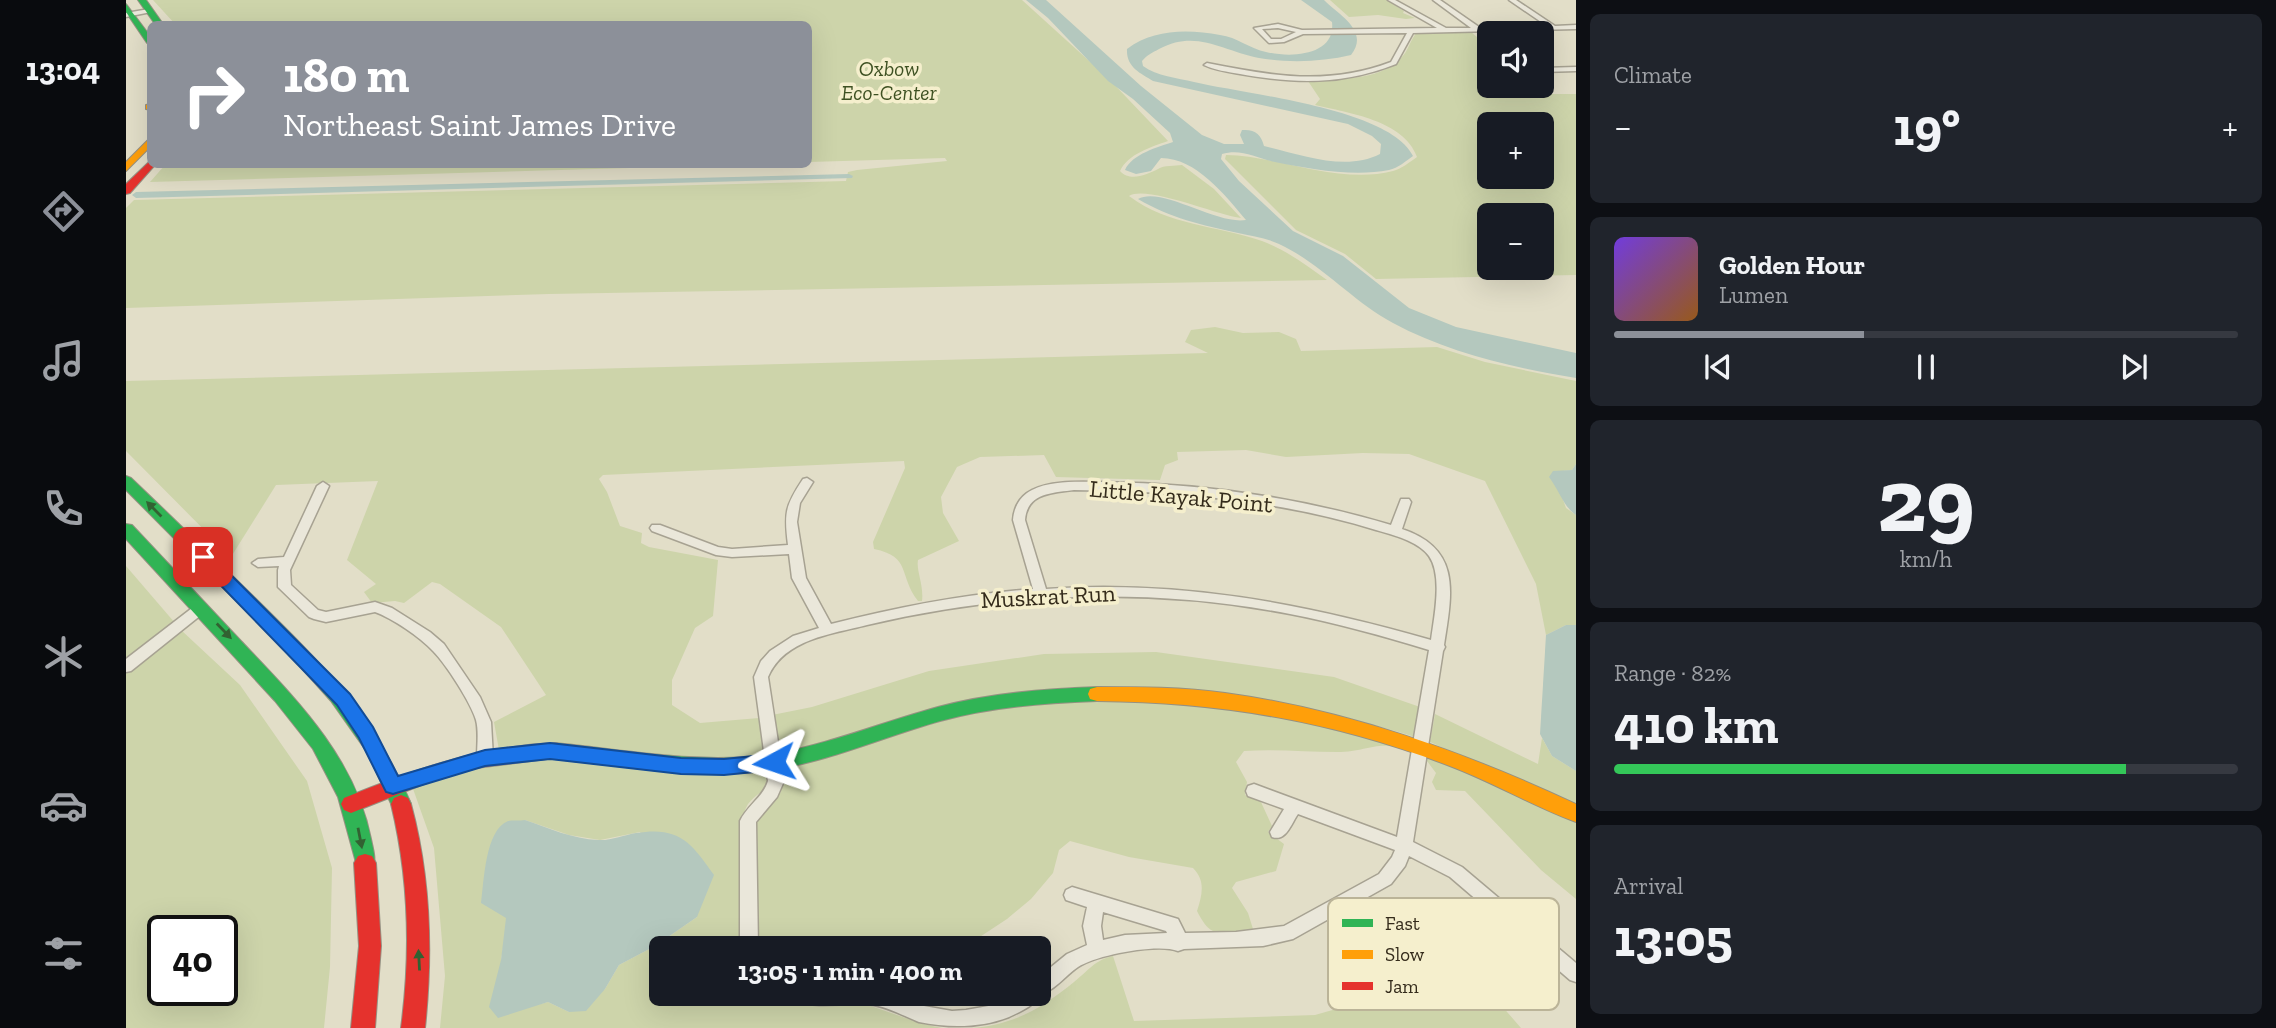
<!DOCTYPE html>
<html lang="en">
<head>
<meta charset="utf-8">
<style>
  :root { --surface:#171b24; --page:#20242c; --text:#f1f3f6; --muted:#9ea1a6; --line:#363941; --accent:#8c9099 }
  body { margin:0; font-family:"Zilla Slab",serif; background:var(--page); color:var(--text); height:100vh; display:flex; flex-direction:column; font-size:26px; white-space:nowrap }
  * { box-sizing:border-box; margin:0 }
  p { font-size:23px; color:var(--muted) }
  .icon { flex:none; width:38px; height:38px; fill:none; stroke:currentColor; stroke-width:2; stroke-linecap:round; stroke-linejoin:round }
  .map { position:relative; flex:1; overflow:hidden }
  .panel { display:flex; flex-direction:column; gap:14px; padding:14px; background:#0d0f14; width:700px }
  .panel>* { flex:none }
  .guide { position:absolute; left:21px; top:21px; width:665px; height:147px; border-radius:10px; box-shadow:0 7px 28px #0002; background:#8c9099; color:#fff; overflow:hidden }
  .buttons { position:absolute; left:1351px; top:21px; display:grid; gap:14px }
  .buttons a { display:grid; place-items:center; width:77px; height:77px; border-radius:10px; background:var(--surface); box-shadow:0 7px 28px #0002; font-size:35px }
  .speed { position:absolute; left:21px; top:915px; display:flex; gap:14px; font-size:35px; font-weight:700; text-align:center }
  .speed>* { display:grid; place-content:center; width:91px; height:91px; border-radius:50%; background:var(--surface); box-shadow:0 7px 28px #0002; line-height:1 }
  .speed .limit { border:4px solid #111; border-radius:10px; background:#fff; color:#111 }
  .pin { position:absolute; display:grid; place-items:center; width:60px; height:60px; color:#fff; margin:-30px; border-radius:14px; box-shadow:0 4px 10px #0006 }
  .me { position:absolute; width:77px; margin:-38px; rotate:265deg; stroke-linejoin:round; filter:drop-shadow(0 0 5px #0008) }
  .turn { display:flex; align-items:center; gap:24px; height:147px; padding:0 21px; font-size:32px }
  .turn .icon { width:91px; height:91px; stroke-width:2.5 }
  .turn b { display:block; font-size:49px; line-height:60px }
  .big { font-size:52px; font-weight:800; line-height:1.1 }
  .panel .tile { flex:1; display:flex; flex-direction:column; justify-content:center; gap:10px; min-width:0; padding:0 24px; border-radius:10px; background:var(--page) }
  .panel .dial { align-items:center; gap:0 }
  .dial b { font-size:91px; line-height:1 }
  .song { display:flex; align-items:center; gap:21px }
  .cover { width:84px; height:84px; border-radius:10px; background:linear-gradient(135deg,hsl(260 70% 55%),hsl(30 70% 35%)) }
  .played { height:7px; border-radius:4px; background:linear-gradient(90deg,var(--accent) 40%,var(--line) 40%) }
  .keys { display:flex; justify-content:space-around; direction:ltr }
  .heat { display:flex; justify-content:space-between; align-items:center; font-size:38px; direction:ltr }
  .charge { height:10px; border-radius:5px; background:linear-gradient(90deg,#34c759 82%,var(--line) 0) }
  .trip { position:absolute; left:523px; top:936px; width:402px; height:70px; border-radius:10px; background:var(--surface); box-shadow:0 7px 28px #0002; font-weight:800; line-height:70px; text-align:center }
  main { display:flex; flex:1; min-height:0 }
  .tabs { display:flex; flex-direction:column; width:126px; justify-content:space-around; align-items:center; background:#090b0e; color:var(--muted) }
  .tabs .icon { width:49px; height:49px }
  .tabs .current { color:var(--accent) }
  .tabs b { font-size:32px; color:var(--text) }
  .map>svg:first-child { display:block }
  .green { fill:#cdd4aa; fill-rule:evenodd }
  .water { fill:#b4c8be }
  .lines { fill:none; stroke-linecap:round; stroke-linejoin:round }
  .canal { fill:#b4c8be; fill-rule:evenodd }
  .street-casing { stroke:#a7a292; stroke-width:3 }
  .fast-casing { stroke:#969182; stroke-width:2 }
  .slow-casing { stroke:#969182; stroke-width:2 }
  .jam-casing { stroke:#969182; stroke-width:2 }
  .street { fill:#eae7da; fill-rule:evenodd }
  .fast { fill:#30b455; fill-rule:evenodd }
  .slow { fill:#ff9f0a; fill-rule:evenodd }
  .jam { fill:#e5322d; fill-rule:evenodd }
  .oneway { fill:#326232 }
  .route { fill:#1a73e8; stroke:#114b97; stroke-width:2 }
  .labels { text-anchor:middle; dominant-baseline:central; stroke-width:7; stroke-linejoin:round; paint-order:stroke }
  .far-park-label { font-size:21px; font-style:italic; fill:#3e5122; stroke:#f5efcd }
  .street-label { font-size:24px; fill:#342b1b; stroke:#f5efcd }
  .key { fill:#f5efcd; stroke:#bbb498; stroke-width:2 }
  .key-label { font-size:19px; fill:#342b1b }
</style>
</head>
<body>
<main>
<nav class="tabs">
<b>13:04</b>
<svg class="icon current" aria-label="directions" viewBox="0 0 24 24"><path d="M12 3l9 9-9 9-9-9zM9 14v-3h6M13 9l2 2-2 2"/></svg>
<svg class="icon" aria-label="music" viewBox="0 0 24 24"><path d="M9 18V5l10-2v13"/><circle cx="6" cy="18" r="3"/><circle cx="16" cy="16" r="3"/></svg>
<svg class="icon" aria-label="phone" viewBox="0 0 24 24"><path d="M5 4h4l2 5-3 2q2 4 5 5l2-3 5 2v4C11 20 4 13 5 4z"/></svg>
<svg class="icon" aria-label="climate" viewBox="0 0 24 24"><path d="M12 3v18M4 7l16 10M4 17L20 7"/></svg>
<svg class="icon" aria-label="car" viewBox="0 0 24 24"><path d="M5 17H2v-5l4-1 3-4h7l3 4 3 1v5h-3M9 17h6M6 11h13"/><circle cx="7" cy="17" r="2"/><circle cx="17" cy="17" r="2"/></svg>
<svg class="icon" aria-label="filters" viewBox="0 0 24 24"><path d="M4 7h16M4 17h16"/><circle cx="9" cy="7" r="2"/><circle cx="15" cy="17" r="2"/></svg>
</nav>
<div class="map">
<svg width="1450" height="1028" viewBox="0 0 1450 1028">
  <rect width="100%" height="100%" fill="#e2dec8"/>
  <g class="green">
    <path d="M27,0H896L983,79L1042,141C1025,147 1002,154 994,171C1004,182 1020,175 1032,169C1038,165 1049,166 1056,165L1088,189L1115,218C1090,215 1021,185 1003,196C1043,226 1090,225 1136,241C1160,250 1180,265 1201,280L423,294L0,308V208L8,200L720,181L722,172L731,170L821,161L819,158L683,162L682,24H49Z"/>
    <polygon points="1204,0 1261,0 1278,11 1277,13 1289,18 1280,19 1252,15 1223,17"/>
    <path d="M1292,31L1345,32L1363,47V86H1397L1407,94H1450V275L1250,279L1219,254L1170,230L1099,159L1100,155C1154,156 1213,185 1267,171C1275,169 1284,162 1291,157C1278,120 1222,113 1189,105L1194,99L1182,81C1211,78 1251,82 1274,59C1283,51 1284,39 1292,31ZM1363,124H1416V177H1363ZM1363,215H1416V268H1363Z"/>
    <polygon points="39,165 39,164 608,165 24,182"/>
    <path d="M1089,327L1117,333L1153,332L1170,339L1175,351L1311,347L1359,362L1450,381V464L1446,470L1427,472L1440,508L1450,515V625H1440L1420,635L1410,584L1359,481L1283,454L1237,453L1160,457L1120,450L1051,452L1052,460L1039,465L1034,480L930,477L918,455L854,457L831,467L815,497L817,513L833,541L792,560C790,571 798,585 796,601H792C772,575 786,557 748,549L747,542L779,468L778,461L477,475L473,479L481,492L494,526L516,533L515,543L523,547L592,560L587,616L569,628L546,680V705L574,723L633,718L640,757L598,761L373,750L368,722L420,695L375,627L314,584L306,582L278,603L269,601L246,603L238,592L250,584L221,560L252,481L150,485L105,557L0,451V381L1082,353L1059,342L1065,330Z"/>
    <polygon points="0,566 49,623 0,661"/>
    <path d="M55,630L114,685L181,781L206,868L204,967L198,1028H0V673ZM37,931H96V990H37Z"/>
    <path d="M1030,652L1208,677L1294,707L1289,737C1143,693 994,669 843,701C778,714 718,740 654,754L646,715L686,707L803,671L918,654Z"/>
    <path d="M1040,699L1189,720L1287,748L1286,752C1252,738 1244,752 1211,752C1180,752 1150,749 1118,751L1110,762L1121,782L1119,795L1134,800L1146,826L1142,832L1158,844L1150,871L1110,882L1106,888L1122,913L1127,929L1124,930C1094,932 1086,941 1071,911C1076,895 1080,881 1067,868L1003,857L944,841L933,850L927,873L905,899L881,919L837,948H633L629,943L630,822L634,813L655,792L656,767L848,712L904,703Z"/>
    <polygon points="1309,714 1412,764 1416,738 1426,756 1450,771 1450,807 1304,742"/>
    <polygon points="1302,754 1450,820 1450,899 1415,870 1339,791 1310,790 1306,782 1310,773 1301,761"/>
    <path d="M422,757L641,770C644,793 634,789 622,804C619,809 617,816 615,821L613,948H536V994H653L672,1003L742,1005L797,1024L816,1028H314L319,976L308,848L286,786L359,764ZM399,820L443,835L474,840L514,832L571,917L529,946L493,965L479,989L443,1012L422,1002L399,1008L375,960Z"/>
    <path d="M1300,947L1325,952L1336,960L1395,1028H845C888,1025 916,1008 948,982C963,970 969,960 987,956L1008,1021L1189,1015L1210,1009Z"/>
  </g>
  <g class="water">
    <path d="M900,0H920L1015,86L1076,135L1098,144H1118L1114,135L1116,130C1129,129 1135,134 1138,146C1174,154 1219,172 1254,154L1255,144L1246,136L1222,124L1027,81C1014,73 1000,67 1001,49C1027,29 1062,29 1094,35C1111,37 1124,49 1140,52C1165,58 1210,56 1206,22L1175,0H1198C1213,15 1244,31 1225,55C1196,62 1162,63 1133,58C1096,51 1071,29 1033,49C1026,53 1022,54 1016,61L1017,66C1031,76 1051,78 1068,82C1118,94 1264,108 1287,156C1280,161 1272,168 1263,170C1228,177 1183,169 1149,162C1130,158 1115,148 1096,154L1095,159L1113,181L1167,231L1217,256L1283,308L1330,327L1450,353V378C1388,368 1323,353 1267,323C1226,301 1196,264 1153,244C1141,238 1125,236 1112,233C1076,225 1044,218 1012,199C1036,186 1090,225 1120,220C1099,195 1070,158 1035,158L1025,171L1010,174L999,170C1006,154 1032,147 1047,142L1044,133L1007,99L982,81L922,18Z"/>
    <path d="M1450,464V515C1437,506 1433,490 1423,477L1427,471L1446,470Z"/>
    <polygon points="1440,625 1450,625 1450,771 1426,756 1414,734 1420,635"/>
    <path d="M399,820C422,828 447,839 472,840C484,841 498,835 510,833C553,826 565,842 588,875L571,917L529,946L493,965L479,989L460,1011L443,1012L422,1002L372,1018L363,1007L375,960L380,918L355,903C358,882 359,830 382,821C386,820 394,821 399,820Z"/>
  </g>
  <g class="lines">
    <polygon class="canal" points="723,174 727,176 726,178 10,198 6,195 10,192"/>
    <defs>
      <g id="street">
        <path d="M1262,0H1269L1320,28H1345L1307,0H1314L1353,27L1421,26L1383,0H1390L1429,26L1450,25V29L1287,33L1270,64C1217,85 1170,84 1114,74C1102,72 1088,70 1078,65L1081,63C1146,76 1202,86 1265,62L1281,33L1177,34L1158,42L1143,43L1128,28L1152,24L1176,30L1311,28ZM1152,28L1170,32L1155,39H1145L1136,29Z"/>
        <polygon points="23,9 25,12 0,17 0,13"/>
        <polygon points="1450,67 1450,71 1416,72 1416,68"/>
        <path d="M681,478L687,482L674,503L671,522L680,578L705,624C772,607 838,594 907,589L887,520C888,507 894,496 906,490C926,480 953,482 975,482C1071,483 1172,497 1265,525L1275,499H1283L1285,502L1276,529C1336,549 1326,593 1318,645L1319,647L1317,651L1287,842L1336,867L1450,963V982L1444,980L1324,877L1283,856L1279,866L1265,884L1167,939L1137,946L1058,949L1052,951C1032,943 970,955 952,967C939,976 928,991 913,995C909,1006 893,1012 883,1017C855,1028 823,1028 793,1022C778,1016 764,1008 748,1005C722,1001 691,1010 667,1000L664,994H769L798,1006L826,1011L840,1010L868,1005L889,994H914V976L941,954L961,945L957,926L961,907L940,900L938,895L940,890L946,887L1052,919L1059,933L1110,932L1158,926L1253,874L1266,857L1269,850L1172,814C1165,824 1160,842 1146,837L1144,832L1158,809L1122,796L1120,791L1122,786L1128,784L1271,837L1303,650C1257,636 1211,623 1164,614C1024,587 879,592 741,625C706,634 658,639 642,677L658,781L651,797L630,822L632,948H614V821C621,806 638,796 642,781L628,677L635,661L644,651L667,636L693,628L666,578L663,554L606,557L590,555L526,531L524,528L526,525H534L592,547L606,549L662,545C658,513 659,506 677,479ZM948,490C1049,491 1154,500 1250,530C1267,535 1292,541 1303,556C1317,576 1308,617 1305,640C1176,603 1054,580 920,589L899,520C901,493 926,493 948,490ZM977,912L1040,931L1041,933L999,935L977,940L975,926Z"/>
        <path d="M197,482L203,486L164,570L165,585L192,610L200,612L249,602L266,608L304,632L318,644L354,697L365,722L367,758L364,762L359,764L354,762L351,758C351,746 353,731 350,720C345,703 320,664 307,651C294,637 266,618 249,612L200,622L188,619L183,617L152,587V570L153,566L132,567L126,563L132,559L158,557L191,486Z"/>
        <polygon points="75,603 80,605 82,608 80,611 5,671 0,672 0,659 70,605"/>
      </g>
      <g id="fast">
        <polygon points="12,0 20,0 37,24 29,24"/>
        <polygon points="0,4 24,36 24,43 21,43 0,12"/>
        <path d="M0,476L5,478C46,517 87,557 128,597C195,663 248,715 285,804L282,810L275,813L268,810L241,752L205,701L164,655L0,490Z"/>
        <path d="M0,524L6,525C43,564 79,603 115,641C170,699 229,757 245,839C247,849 251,860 246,870L239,872L232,870L212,797L187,749L149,701L0,539Z"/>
        <path d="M971,687L978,689L980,694L978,699L971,701C918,703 865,707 814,721C757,737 704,761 646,770C574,781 501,766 429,759L422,757L419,751L422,745L429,743C501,750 575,765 647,754C704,744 757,722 812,707C864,693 918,689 971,687Z"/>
      </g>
      <g id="slow">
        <polygon points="24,104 24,110 20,109 20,105"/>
        <polygon points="24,138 24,147 0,171 0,162"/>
        <path d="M971,687C1014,687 1057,687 1099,693C1222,710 1338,752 1450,804V822C1409,807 1370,784 1329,768C1211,722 1097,702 971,701L964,699L962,694L964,689Z"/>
      </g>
      <g id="jam">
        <polygon points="24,161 28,166 4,193 0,194 0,184"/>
        <path d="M429,743L436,745L439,751L436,757L350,768L303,782L225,813L218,810L215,804L218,798C287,770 354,746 429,743Z"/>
        <path d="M275,795L282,798L285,804C305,878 307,952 299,1028H275C285,953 283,878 265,804L268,798Z"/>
        <polygon points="239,854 246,856 250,863 255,946 249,1028 225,1028 233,946 228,863 232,856"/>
      </g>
    </defs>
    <use href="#street" class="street-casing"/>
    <use href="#fast" class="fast-casing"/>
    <use href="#slow" class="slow-casing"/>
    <use href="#jam" class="jam-casing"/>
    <use href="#street" class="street"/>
    <use href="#fast" class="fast"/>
    <use href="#slow" class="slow"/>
    <use href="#jam" class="jam"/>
  </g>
  <defs><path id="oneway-solid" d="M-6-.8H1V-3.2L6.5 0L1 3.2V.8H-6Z" transform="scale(1.75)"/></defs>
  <g class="oneway">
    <use href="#oneway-solid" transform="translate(28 509) rotate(-135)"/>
    <use href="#oneway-solid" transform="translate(98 631) rotate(46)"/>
    <use href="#oneway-solid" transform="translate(234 838) rotate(79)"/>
    <use href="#oneway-solid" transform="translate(293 960) rotate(-93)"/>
  </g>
  <polygon class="route" points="77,552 83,553 224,694 247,727 272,776 359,750 424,743 555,758 598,759 648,754 655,757 658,762 655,768 648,770 598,775 555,774 424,759 359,766 267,794 260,792 233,738 211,705 71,561 69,557 71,553"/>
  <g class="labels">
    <g class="far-park-label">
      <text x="763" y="68">Oxbow<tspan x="763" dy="24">Eco-Center</tspan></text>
    </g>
    <g class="street-label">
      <text transform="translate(1055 496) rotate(5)">Little Kayak Point</text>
      <text transform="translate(922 596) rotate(-3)">Muskrat Run</text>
    </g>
  </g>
  <rect x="1202" y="898" width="231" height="112" rx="10" class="key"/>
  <rect x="1216" y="919" width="31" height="8" fill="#30b455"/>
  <rect x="1216" y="950" width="31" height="9" fill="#ff9f0a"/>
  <rect x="1216" y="982" width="31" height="8" fill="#e5322d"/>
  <g class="key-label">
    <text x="1259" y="930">Fast</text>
    <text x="1259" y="961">Slow</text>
    <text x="1259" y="993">Jam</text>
  </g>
</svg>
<div class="buttons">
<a><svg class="icon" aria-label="sound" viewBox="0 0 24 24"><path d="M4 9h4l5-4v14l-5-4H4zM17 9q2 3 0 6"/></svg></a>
<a>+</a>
<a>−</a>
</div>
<div class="speed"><div class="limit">40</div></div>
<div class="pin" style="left:77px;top:557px;background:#d93025"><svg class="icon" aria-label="arrive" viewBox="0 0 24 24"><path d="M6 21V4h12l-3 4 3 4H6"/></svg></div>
<svg class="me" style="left:648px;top:762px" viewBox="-20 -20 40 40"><path d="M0-17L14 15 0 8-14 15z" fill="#1a73e8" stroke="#fff" stroke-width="4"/></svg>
<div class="trip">13:05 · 1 min · 400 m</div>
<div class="guide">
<div class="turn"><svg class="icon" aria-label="right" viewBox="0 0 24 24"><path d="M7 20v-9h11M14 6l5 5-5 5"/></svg><div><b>180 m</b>Northeast Saint James Drive</div></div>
</div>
</div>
<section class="panel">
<div class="tile"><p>Climate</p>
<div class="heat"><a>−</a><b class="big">19°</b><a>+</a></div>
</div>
<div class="tile">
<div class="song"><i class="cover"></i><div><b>Golden Hour</b><p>Lumen</p></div></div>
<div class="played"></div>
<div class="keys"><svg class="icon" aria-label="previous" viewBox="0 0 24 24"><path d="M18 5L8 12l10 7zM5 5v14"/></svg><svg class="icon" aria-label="pause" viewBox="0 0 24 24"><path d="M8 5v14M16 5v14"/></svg><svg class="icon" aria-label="next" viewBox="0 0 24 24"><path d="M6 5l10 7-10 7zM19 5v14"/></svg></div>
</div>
<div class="tile dial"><b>29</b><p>km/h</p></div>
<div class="tile"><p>Range · 82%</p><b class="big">410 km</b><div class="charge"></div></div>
<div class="tile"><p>Arrival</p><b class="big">13:05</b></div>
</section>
</main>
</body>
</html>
